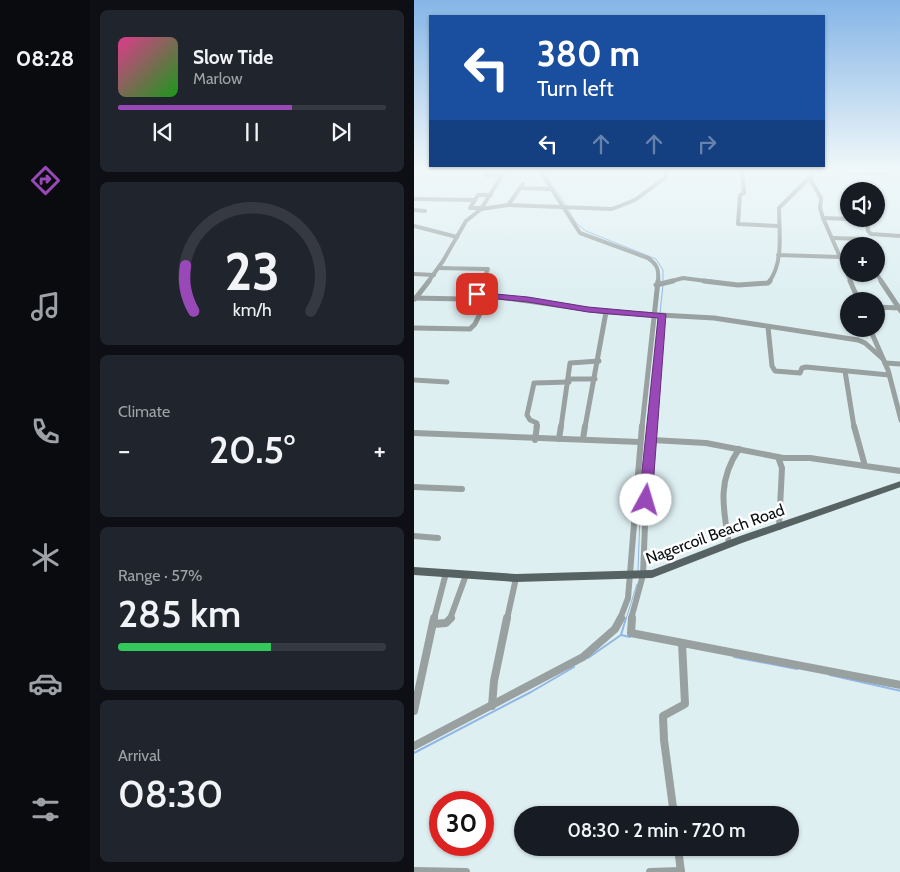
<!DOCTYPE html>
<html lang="en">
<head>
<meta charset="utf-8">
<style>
  :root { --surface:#171b24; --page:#20242c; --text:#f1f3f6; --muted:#9ea1a6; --line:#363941; --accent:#9948b7 }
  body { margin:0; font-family:Cabin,sans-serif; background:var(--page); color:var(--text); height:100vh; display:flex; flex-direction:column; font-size:19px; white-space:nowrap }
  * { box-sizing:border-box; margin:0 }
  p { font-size:16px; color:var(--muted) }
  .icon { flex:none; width:28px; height:28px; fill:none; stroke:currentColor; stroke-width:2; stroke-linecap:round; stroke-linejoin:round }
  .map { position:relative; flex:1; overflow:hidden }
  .sheet { display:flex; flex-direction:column; gap:10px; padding:10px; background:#0d0f14; width:324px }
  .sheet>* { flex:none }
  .top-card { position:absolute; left:15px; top:15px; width:396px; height:152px; border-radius:0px; box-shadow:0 1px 4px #0004; background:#1a4fa0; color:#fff; overflow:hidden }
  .buttons { position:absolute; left:426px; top:182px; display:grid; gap:10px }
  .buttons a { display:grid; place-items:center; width:45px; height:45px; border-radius:50%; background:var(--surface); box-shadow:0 1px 4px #0004; font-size:25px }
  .speed { position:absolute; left:15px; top:791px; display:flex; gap:10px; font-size:25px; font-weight:700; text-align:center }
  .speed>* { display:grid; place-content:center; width:65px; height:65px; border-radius:50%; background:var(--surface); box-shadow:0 1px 4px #0004; line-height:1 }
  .speed .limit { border:8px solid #d22; background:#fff; color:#111 }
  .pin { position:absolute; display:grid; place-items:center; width:42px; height:42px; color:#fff; margin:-21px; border-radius:10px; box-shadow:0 2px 8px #0006 }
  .me { position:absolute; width:55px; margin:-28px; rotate:6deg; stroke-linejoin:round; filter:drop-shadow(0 0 4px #0008) }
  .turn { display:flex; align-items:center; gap:18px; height:105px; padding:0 25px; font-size:22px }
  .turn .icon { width:65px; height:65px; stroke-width:2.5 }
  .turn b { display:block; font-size:35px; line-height:42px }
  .lanes { display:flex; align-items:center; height:48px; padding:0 25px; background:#0003; justify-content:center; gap:25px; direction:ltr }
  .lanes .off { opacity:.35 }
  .big { font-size:38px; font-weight:600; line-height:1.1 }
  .sheet .widget { flex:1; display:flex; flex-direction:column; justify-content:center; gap:8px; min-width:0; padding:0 18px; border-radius:8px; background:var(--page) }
  .sheet .dial { align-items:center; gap:0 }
  .dial svg { height:130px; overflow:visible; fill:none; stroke:var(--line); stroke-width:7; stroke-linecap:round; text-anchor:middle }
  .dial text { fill:var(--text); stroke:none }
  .song { display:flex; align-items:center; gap:15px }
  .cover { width:60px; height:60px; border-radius:8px; background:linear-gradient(135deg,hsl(330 70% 55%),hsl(120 70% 35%)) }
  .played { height:5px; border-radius:2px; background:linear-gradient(90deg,var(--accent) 65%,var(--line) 65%) }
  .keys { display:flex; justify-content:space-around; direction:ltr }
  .heat { display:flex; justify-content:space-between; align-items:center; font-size:28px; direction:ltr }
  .charge { height:8px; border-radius:4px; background:linear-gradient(90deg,#34c759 57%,var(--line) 0) }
  .trip { position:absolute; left:100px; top:806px; width:285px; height:50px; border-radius:25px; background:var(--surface); box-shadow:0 1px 4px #0004; font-weight:600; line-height:50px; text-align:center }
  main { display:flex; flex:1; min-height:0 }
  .dock { display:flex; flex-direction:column; width:90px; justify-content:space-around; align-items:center; background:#090b0e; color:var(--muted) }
  .dock .icon { width:35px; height:35px }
  .dock .selected { color:var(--accent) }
  .dock b { font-size:22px; color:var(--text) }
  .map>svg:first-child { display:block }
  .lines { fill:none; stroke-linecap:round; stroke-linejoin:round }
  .stream-far1 { stroke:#90b7e5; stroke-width:1 }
  .stream { stroke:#90b7e5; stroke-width:2 }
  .minor-far3 { stroke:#99a0a0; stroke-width:4 }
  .minor-far2 { stroke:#99a0a0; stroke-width:5 }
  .minor-far1 { stroke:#99a0a0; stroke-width:6 }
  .minor { stroke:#99a0a0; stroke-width:8 }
  .major { fill:#566362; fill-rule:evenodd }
  .route { fill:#9948b7; stroke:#632f77 }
  .labels { text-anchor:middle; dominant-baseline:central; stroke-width:5; stroke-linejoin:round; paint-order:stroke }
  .street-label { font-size:16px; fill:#070d0e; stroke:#fff }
</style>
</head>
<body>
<main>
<nav class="dock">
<b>08:28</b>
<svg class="icon selected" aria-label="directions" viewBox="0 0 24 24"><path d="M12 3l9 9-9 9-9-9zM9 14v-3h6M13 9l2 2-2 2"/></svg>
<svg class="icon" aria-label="music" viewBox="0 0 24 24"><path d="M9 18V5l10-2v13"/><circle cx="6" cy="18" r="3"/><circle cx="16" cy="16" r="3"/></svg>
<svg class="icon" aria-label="phone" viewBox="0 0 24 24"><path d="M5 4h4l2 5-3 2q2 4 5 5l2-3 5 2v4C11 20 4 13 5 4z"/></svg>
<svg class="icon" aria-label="climate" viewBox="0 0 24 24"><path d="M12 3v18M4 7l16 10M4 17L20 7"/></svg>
<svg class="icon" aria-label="car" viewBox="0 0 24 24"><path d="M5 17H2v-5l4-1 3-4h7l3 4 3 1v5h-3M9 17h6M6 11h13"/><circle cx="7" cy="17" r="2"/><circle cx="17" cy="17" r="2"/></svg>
<svg class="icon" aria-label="filters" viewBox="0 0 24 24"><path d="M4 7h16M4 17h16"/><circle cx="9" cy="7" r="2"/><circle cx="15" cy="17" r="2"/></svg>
</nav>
<section class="sheet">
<div class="widget">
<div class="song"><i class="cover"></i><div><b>Slow Tide</b><p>Marlow</p></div></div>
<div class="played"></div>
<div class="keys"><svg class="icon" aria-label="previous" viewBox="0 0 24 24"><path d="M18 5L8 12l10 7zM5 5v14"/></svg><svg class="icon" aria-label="pause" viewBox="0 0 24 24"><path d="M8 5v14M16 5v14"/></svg><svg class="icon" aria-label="next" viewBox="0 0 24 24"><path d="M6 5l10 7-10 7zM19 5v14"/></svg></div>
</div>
<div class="widget dial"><svg viewBox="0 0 100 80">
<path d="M14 69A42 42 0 1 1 86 69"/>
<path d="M14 69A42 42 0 0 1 9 41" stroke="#9948b7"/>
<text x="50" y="56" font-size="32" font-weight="700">23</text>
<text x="50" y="72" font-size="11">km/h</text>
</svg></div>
<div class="widget"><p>Climate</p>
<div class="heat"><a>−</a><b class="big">20.5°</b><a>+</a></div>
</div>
<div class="widget"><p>Range · 57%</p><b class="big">285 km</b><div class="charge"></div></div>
<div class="widget"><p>Arrival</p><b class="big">08:30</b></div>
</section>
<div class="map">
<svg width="487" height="872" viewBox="0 0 487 872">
  <rect width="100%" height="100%" fill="#deeff2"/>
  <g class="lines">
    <g class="stream-far1">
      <polyline points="129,171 152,205"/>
      <polyline points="154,209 162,223 172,231 242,259 249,270 249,281"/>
      <polyline points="246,313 249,285"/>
      <polyline points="224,570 226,516 246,317"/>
      <polyline points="212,619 223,584"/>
    </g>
    <g class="stream">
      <polyline points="207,635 216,637"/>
      <polyline points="320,657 383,669"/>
      <polyline points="174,658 207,635 212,618"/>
      <polyline points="416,675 487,691"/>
      <polyline points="0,753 117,692 160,667"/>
    </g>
    <g class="minor-far3">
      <path d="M126,171L166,233L234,258C244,265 245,270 244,282"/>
      <polyline points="328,171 330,193 326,195 324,224 365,226"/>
      <polyline points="402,171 472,173 473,171"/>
      <polyline points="71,175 88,176"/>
      <polyline points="395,177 407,198 406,208 409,218 437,282"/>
      <polyline points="107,188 137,189"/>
      <polyline points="0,199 61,200"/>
      <polyline points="94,205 109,184"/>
      <polyline points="68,208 56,208 64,195 77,195"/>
      <polyline points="67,209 94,205 198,209 221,200 252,177 253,171"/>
      <polyline points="0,210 11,211"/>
      <polyline points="409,218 435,219"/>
      <polyline points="438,219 453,220"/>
      <polyline points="453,219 454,231 457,234 487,236"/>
      <polyline points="0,226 43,237"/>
      <polyline points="418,238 452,239 453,246"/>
      <polyline points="364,255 426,257"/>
      <polyline points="25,268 74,269 68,282"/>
      <polyline points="462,273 468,282"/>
      <polyline points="0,274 20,275"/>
      <polyline points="14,282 29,261 52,221 67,209 91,171"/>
      <polyline points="254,282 269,278 300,282"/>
      <path d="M355,282C370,262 365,232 365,208L402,171"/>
    </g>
    <g class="minor-far2">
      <polyline points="290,281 324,285 354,283 356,281"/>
      <polyline points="436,281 445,301"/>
      <polyline points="467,281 487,311"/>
      <polyline points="242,285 259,281"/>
      <polyline points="63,294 69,281"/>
      <polyline points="0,298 48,299 53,294 63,294 192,312 300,318 444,340 451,343 469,359"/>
      <polyline points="1,299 15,281"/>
      <polyline points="462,307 487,308"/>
      <polyline points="354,327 358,366 361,371 386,373 388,368 392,367 475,375"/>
      <polyline points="0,328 56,329 61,324 75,295"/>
      <polyline points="456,329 474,370 487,420"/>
      <polyline points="471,363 487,364"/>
      <polyline points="431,371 440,427"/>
      <polyline points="155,379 181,379"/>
      <polyline points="0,380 33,382"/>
      <polyline points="122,427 123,423 116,420 113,415 120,383 155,382"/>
      <polyline points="147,427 156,363 185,361"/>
      <polyline points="171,427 192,312"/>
      <polyline points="228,427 244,281"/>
      <polyline points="239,427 249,316"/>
    </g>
    <g class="minor-far1">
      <polyline points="440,426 451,466 487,471"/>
      <polyline points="0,433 226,442"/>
      <polyline points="145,439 147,426"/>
      <polyline points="169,439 171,426"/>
      <polyline points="121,440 123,426"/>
      <polyline points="238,440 292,443 369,458 396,458 451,466"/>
      <polyline points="364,457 368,468 365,527"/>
      <polyline points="0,487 48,489"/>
      <polyline points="0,536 24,538"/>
      <path d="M315,544C309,508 303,481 325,449"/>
      <polyline points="20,619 32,573"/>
      <polyline points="36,619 52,575"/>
      <polyline points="93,619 102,578"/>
      <polyline points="206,619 214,598 228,426"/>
      <polyline points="217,619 229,575 232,500 239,426"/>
    </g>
    <g class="minor">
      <polyline points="218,618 217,633 487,685"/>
      <polyline points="19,624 32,623 37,618"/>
      <polyline points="78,706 80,681 93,618"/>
      <polyline points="0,711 20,618"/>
      <polyline points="0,746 169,657 201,629 207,618"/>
      <polyline points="260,815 250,740 249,716 271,704 268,643"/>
      <polyline points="264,848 267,872"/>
      <polyline points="0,871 52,872"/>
      <polyline points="236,872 267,871"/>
    </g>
    <polygon class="major" points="487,481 487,487 328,543 238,578 102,582 0,575 0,567 102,574 238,570 326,536"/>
  </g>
  <linearGradient id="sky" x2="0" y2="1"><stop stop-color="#85b5e7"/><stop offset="0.58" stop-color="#f0f8f9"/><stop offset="1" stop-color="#f0f8f9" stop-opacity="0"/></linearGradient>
  <rect width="487" height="293" fill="url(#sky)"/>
  <polygon class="route" points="60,292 114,297 174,307 252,314 238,500 236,503 232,505 227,503 225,500 244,318 174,312 114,302 63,297 60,296"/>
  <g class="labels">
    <g class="street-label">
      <text transform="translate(301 534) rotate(-20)">Nagercoil Beach Road</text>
    </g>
  </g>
</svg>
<div class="buttons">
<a><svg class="icon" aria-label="sound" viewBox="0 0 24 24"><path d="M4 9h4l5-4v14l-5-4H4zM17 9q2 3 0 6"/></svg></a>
<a>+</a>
<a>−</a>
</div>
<div class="speed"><div class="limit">30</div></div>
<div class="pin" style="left:63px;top:294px;background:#d93025"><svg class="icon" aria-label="arrive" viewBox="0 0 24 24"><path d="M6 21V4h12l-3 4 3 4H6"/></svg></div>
<svg class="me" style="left:232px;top:500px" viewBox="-20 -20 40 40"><circle r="19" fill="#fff"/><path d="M0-13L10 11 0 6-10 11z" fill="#9948b7"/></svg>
<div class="trip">08:30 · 2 min · 720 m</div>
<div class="top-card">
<div class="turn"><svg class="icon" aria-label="left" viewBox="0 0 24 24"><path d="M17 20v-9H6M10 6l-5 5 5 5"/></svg><div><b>380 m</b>Turn left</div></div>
<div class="lanes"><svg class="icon" aria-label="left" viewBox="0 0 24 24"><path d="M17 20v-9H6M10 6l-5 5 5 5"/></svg><svg class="icon off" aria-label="ahead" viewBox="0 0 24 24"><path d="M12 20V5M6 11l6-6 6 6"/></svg><svg class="icon off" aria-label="ahead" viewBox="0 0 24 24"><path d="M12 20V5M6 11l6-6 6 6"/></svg><svg class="icon off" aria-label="right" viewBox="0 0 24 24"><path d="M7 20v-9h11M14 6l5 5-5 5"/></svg></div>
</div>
</div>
</main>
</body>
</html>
